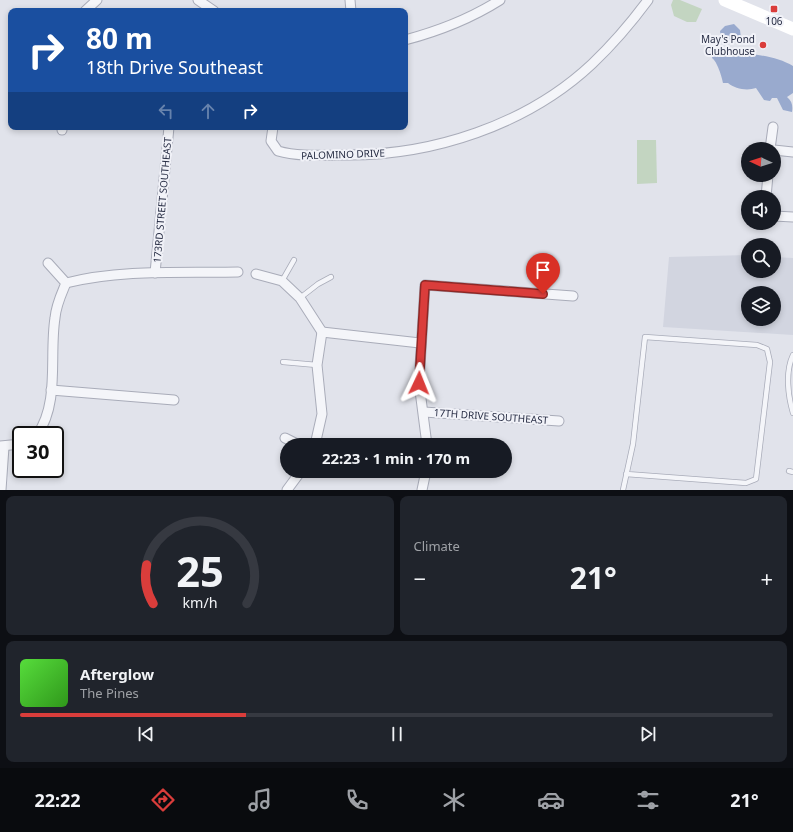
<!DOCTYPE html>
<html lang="en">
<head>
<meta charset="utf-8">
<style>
  :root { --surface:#171b24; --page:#20242c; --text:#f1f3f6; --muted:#9ea1a6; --line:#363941; --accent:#da3d3b }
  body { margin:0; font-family:"Noto Sans",sans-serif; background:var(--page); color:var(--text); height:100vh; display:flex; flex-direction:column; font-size:15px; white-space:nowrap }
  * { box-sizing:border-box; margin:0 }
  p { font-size:13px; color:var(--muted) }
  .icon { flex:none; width:22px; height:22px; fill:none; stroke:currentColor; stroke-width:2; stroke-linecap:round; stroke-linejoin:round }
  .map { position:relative; height:490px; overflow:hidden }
  .drawer { display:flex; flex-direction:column; gap:6px; padding:6px; background:#0d0f14; flex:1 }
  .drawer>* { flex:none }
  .banner { position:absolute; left:8px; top:8px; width:400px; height:122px; border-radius:8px; box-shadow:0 2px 6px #0003; background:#1a4fa0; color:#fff; overflow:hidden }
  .needle { width:26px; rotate:274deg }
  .buttons { position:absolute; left:741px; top:142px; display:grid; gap:8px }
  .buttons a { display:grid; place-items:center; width:40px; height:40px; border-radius:50%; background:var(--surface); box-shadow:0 2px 6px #0003; font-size:20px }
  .speed { position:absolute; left:12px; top:426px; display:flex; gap:8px; font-size:20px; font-weight:700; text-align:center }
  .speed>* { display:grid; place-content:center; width:52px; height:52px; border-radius:50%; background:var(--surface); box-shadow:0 2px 6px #0003; line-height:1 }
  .speed .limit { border:2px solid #111; border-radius:6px; background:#fff; color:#111 }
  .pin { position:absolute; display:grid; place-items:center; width:34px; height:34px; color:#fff; margin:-41px -17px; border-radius:50% 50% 50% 0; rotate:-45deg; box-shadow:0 0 4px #0007 }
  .pin .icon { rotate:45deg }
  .me { position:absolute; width:44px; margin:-22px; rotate:2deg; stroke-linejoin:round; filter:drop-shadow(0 0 3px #0008) }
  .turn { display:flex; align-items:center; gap:14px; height:84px; padding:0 12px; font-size:18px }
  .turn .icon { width:52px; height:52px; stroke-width:2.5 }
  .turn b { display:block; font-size:28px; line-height:34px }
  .lanes { display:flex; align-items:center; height:38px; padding:0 12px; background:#0003; justify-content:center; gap:20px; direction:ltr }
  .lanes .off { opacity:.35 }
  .big { font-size:30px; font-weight:700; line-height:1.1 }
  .drawer .card { flex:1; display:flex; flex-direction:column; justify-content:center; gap:6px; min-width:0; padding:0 14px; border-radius:8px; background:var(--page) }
  .drawer .dial { align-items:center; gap:0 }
  .dial svg { height:104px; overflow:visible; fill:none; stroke:var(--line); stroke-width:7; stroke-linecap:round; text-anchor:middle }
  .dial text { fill:var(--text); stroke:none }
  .song { display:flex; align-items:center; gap:12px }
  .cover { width:48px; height:48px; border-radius:6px; background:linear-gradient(135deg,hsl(110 70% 55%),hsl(110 70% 35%)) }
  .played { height:4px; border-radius:2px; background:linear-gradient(90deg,var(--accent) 30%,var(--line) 30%) }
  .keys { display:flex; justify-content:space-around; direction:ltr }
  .heat { display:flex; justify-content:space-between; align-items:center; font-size:22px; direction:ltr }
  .drawer .tiles { flex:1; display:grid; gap:6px; grid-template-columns:1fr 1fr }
  .card:last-child { grid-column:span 2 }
  .trip { position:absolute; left:280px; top:438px; width:232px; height:40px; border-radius:20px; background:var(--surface); box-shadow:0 2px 6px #0003; font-weight:700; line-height:40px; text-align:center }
  .tab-bar { display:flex; height:64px; justify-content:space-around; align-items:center; background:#090b0e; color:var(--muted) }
  .tab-bar .icon { width:28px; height:28px }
  .tab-bar .current { color:var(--accent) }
  .tab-bar b { font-size:18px; color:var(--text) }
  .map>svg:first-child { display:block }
  .built { fill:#d2d5e0; fill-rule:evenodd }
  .green { fill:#c3d5c1 }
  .water { fill:#99aace }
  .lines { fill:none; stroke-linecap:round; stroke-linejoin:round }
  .lane-casing { stroke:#a9acb9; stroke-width:6 }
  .street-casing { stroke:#a9acb9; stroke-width:11 }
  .lane { stroke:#f4f5f9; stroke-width:4.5 }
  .street { stroke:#f4f5f9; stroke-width:9 }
  .secondary { stroke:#fff; stroke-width:13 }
  .route-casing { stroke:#8e2826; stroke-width:10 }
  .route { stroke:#da3d3b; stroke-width:7 }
  .poi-dot { fill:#da3d3b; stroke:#f1f2f8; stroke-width:1.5 }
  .labels { text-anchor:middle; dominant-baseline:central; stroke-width:4; stroke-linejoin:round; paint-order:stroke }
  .poi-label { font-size:10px; fill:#272d44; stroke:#f1f2f8 }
  .street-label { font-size:10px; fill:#272d44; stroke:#f1f2f8 }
</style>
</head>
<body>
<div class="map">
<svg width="793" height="490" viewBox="0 0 793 490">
  <rect width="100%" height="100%" fill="#e1e3eb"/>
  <path class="built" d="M748,255V271H774V257L793,258V335L663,327L669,257ZM748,293H774V319H748Z"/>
  <g class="green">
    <polygon points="673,0 680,0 702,9 696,22 687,22 674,16 671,5"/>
    <polygon points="637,140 656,140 657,183 637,184"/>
  </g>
  <g class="water">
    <polygon points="734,24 740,30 741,38 736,42 729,39 726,41 721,38 720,31 725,26"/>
    <path d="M719,51C742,53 773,54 793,66V93L787,97C792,101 793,106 792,112L783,110L777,98H772L770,101L764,100L756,88C747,91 735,89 728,83H723C722,77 717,61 712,58L713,54Z"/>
  </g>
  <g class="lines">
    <defs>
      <g id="lane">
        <polyline points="282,281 294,260"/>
        <polyline points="300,298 318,284 331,277"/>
        <polyline points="283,362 317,365"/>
        <path d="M793,413C788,396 785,372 793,355"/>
        <polyline points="789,471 793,472"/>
        <polyline points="623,490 633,444 645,337 757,345 767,349 770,362 756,479 746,483 626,474"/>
      </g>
      <g id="street">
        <polyline points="198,0 214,11"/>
        <polyline points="350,0 351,11"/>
        <polyline points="85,11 97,0"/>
        <path d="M405,40C439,31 470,19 500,0"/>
        <path d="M273,127L271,141L278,151C299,157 322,155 344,155C432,156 527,125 592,64C613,44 631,23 648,0"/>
        <polyline points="62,130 62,127"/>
        <polyline points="770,149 773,127"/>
        <polyline points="774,150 793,152"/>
        <polyline points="766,197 768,175"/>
        <polyline points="774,216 793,217"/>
        <polyline points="155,273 169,127"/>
        <polyline points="256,274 282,281 300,298 322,332"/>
        <path d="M66,283C120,269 183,273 238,272"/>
        <polyline points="322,332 420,343"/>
        <polyline points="51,390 174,400"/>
        <polyline points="424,412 559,421"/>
        <path d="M37,435C60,403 49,355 55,318C56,305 61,295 66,283L48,263"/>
        <polyline points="285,438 299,445"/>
        <polyline points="315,445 322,414 317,365 322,332"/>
        <polyline points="427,445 419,383 425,285 573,296"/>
        <polyline points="0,446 21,444"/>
        <polyline points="1,490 4,447"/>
        <polyline points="287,490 301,471"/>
        <polyline points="422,490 426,471"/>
      </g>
    </defs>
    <use href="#lane" class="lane-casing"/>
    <use href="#street" class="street-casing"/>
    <use href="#lane" class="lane"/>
    <use href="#street" class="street"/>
    <polyline class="secondary" points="725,0 793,29"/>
  </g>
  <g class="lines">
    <defs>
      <polyline id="route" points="419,383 425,285 543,294"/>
    </defs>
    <use href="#route" class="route-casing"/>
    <use href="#route" class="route"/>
  </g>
  <g class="poi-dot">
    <rect x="770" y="5" width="8" height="8" rx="2"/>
    <circle cx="763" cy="45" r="4"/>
  </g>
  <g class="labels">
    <g class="poi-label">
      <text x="774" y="21">106</text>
      <text x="755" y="39" text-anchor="end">May's Pond<tspan x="755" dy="12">Clubhouse</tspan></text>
    </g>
    <g class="street-label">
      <text transform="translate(343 154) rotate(-2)">PALOMINO DRIVE</text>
      <text transform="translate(162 200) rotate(-85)">173RD STREET SOUTHEAST</text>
      <text transform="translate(491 416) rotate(4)">17TH DRIVE SOUTHEAST</text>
    </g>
  </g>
</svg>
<div class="buttons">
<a><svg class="needle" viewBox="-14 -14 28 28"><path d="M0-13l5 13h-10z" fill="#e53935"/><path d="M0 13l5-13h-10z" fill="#9ea1a6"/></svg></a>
<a><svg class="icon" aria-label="sound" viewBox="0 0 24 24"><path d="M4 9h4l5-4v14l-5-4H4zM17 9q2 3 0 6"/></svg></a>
<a><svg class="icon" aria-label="search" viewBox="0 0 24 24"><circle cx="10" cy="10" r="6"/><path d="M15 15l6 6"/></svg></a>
<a><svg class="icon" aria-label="layers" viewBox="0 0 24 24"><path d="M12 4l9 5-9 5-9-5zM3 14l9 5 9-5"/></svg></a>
</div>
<div class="speed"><div class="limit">30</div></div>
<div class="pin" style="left:543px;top:294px;background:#d93025"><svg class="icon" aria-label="arrive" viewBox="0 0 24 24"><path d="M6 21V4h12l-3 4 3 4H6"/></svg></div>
<svg class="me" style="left:419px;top:383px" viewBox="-20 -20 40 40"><path d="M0-17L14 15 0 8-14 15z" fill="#da3d3b" stroke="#fff" stroke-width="4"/></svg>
<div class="trip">22:23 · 1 min · 170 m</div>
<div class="banner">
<div class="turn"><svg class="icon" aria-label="right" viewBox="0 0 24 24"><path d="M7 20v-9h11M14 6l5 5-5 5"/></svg><div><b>80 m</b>18th Drive Southeast</div></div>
<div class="lanes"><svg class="icon off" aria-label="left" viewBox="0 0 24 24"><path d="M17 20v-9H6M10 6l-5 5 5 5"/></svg><svg class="icon off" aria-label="ahead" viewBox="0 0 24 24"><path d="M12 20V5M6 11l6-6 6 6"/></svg><svg class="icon" aria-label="right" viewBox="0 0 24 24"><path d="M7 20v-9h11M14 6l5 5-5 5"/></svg></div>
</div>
</div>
<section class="drawer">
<div class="tiles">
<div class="card dial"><svg viewBox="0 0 100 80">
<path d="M14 69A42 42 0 1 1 86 69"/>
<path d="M14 69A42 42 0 0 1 9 39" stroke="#da3d3b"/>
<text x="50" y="56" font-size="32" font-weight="700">25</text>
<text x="50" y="72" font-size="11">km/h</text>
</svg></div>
<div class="card"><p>Climate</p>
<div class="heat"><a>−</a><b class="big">21°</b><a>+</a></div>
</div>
<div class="card">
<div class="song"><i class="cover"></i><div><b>Afterglow</b><p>The Pines</p></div></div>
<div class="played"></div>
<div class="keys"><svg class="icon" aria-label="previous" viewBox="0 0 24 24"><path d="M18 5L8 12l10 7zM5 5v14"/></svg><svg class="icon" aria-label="pause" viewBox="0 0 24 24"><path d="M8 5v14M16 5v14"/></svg><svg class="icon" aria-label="next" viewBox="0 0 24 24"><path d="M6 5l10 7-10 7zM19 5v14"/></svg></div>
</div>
</div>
</section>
<nav class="tab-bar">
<b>22:22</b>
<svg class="icon current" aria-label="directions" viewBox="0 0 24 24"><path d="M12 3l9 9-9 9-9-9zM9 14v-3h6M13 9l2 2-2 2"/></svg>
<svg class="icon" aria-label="music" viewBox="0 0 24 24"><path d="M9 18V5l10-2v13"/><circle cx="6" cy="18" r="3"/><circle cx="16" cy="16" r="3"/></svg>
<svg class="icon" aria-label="phone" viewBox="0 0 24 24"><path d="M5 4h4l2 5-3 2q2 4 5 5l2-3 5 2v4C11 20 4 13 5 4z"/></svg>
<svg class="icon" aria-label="climate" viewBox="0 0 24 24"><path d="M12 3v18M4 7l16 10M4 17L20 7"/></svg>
<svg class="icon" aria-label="car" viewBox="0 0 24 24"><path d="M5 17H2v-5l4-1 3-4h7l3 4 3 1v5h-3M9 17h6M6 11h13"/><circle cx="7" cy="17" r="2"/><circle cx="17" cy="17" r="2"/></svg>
<svg class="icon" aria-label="filters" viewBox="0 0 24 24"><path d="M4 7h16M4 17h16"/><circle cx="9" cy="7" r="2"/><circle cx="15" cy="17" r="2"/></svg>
<b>21°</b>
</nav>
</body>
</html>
